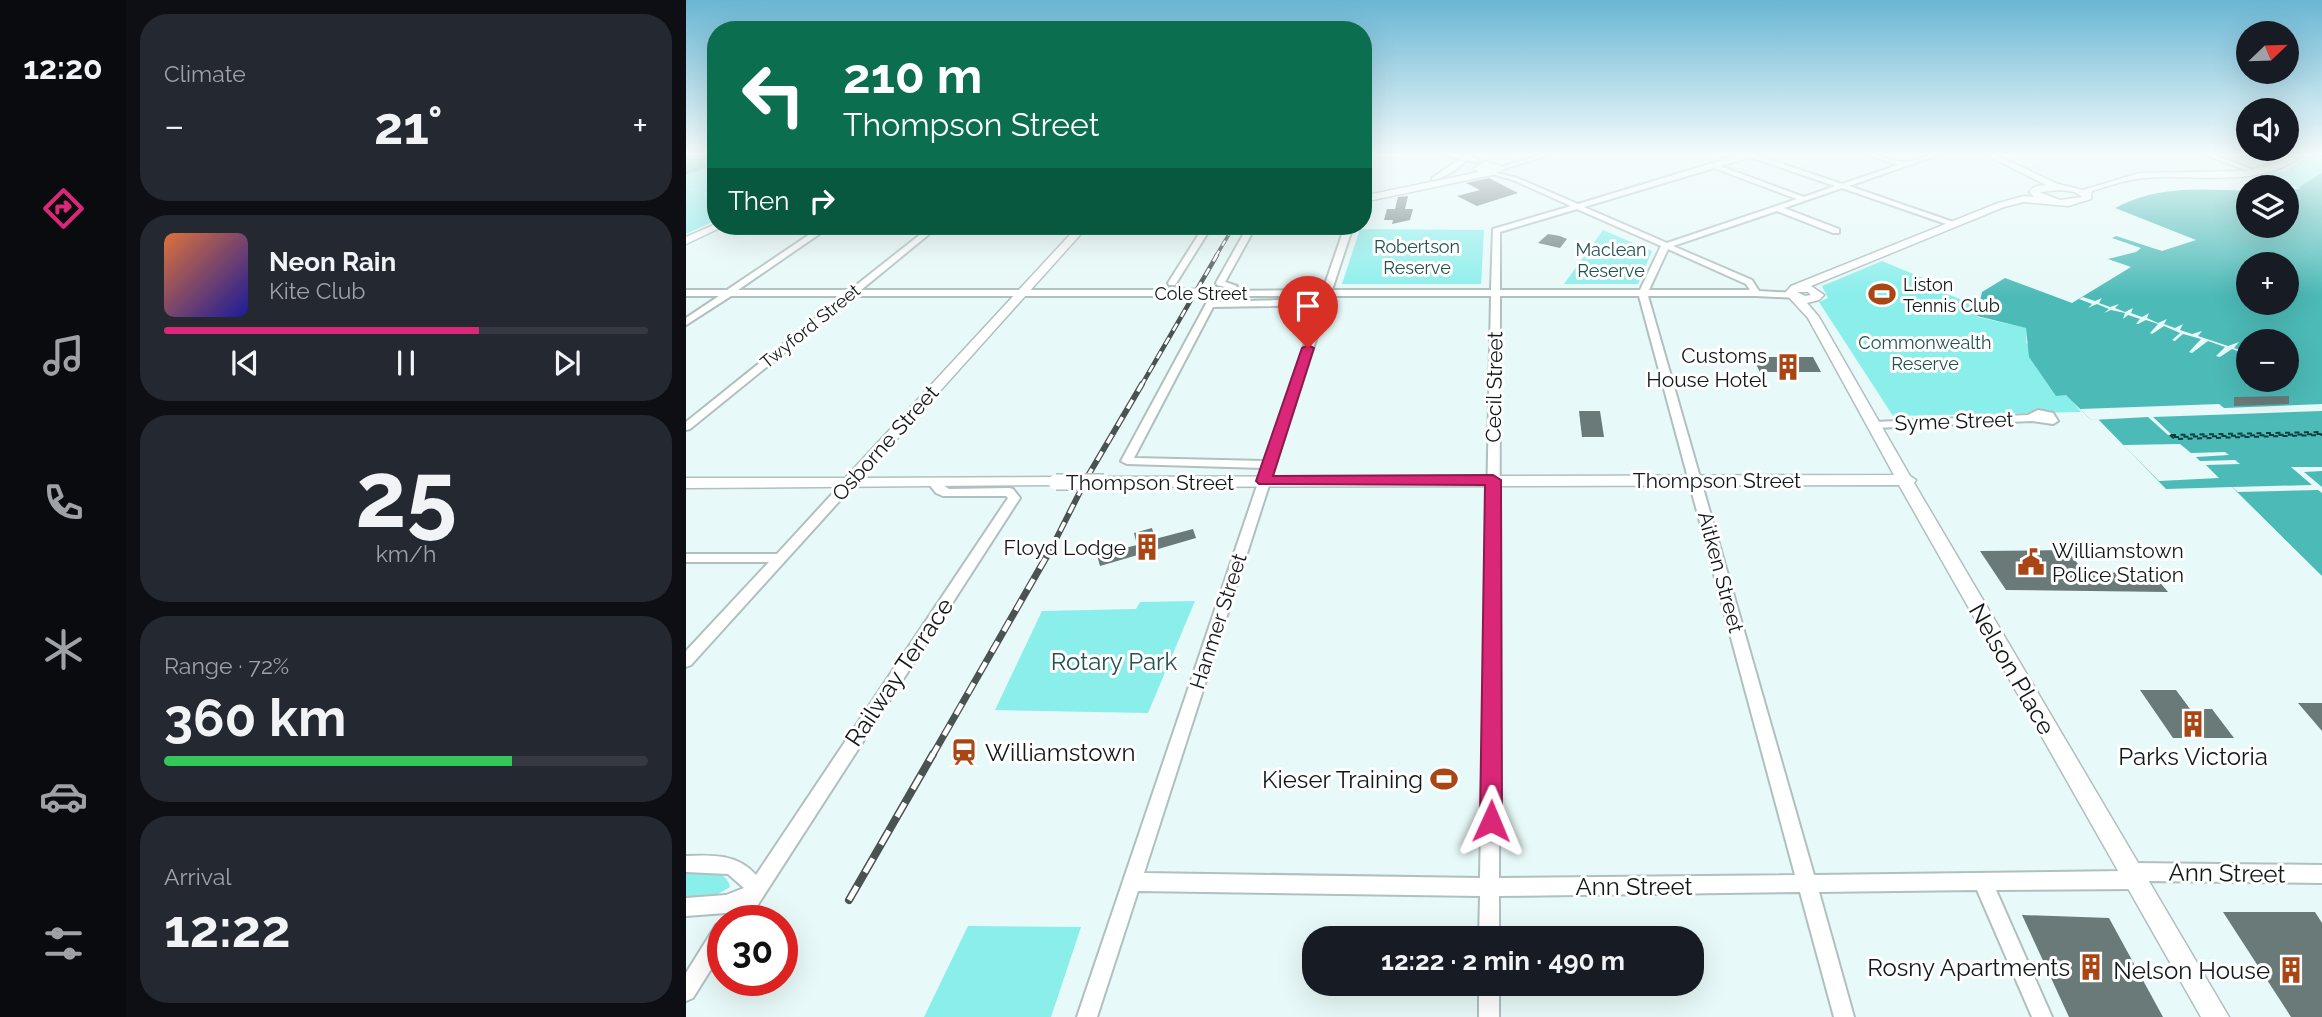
<!DOCTYPE html>
<html lang="en">
<head>
<meta charset="utf-8">
<style>
  :root { --surface:#171b24; --page:#242831; --text:#f1f3f6; --muted:#9ea1a6; --line:#363941; --accent:#db2777 }
  body { margin:0; font-family:Raleway,sans-serif; background:var(--page); color:var(--text); height:100vh; display:flex; flex-direction:column; font-size:26px; white-space:nowrap }
  * { box-sizing:border-box; margin:0 }
  p { font-size:23px; color:var(--muted) }
  .icon { flex:none; width:38px; height:38px; fill:none; stroke:currentColor; stroke-width:2; stroke-linecap:round; stroke-linejoin:round }
  .map { position:relative; flex:1; overflow:hidden }
  .drawer { display:flex; flex-direction:column; gap:14px; padding:14px; background:#0d0f14; width:560px }
  .drawer>* { flex:none }
  .top-card { position:absolute; left:21px; top:21px; width:665px; height:214px; border-radius:28px; box-shadow:0 7px 28px #0002; background:#0b6e4f; color:#fff; overflow:hidden }
  .needle { width:46px; rotate:67deg }
  .buttons { position:absolute; left:1550px; top:21px; display:grid; gap:14px }
  .buttons a { display:grid; place-items:center; width:63px; height:63px; border-radius:50%; background:var(--surface); box-shadow:0 7px 28px #0002; font-size:35px }
  .speed { position:absolute; left:21px; top:905px; display:flex; gap:14px; font-size:35px; font-weight:700; text-align:center }
  .speed>* { display:grid; place-content:center; width:91px; height:91px; border-radius:50%; background:var(--surface); box-shadow:0 7px 28px #0002; line-height:1 }
  .speed .limit { border:10px solid #d22; background:#fff; color:#111 }
  .pin { position:absolute; display:grid; place-items:center; width:60px; height:60px; color:#fff; margin:-72px -30px; border-radius:50% 50% 50% 0; rotate:-45deg; box-shadow:0 0 7px #0007 }
  .pin .icon { rotate:45deg }
  .me { position:absolute; width:77px; margin:-38px; rotate:1deg; stroke-linejoin:round; filter:drop-shadow(0 0 5px #0008) }
  .turn { display:flex; align-items:center; gap:24px; height:147px; padding:0 21px; font-size:32px }
  .turn .icon { width:91px; height:91px; stroke-width:2.5 }
  .turn b { display:block; font-size:49px; line-height:60px }
  .then { display:flex; align-items:center; height:66px; padding:0 21px; background:#0003; gap:14px; font-size:26px }
  .big { font-size:52px; font-weight:700; line-height:1.1 }
  .drawer .card { flex:1; display:flex; flex-direction:column; justify-content:center; gap:10px; min-width:0; padding:0 24px; border-radius:28px; background:var(--page) }
  .drawer .dial { align-items:center; gap:0 }
  .dial b { font-size:91px; line-height:1 }
  .song { display:flex; align-items:center; gap:21px }
  .cover { width:84px; height:84px; border-radius:10px; background:linear-gradient(135deg,hsl(20 70% 55%),hsl(240 70% 35%)) }
  .played { height:7px; border-radius:4px; background:linear-gradient(90deg,var(--accent) 65%,var(--line) 65%) }
  .keys { display:flex; justify-content:space-around; direction:ltr }
  .heat { display:flex; justify-content:space-between; align-items:center; font-size:38px; direction:ltr }
  .charge { height:10px; border-radius:5px; background:linear-gradient(90deg,#34c759 72%,var(--line) 0) }
  .trip { position:absolute; left:616px; top:926px; width:402px; height:70px; border-radius:28px; background:var(--surface); box-shadow:0 7px 28px #0002; font-weight:700; line-height:70px; text-align:center }
  main { display:flex; flex:1; min-height:0 }
  .menu { display:flex; flex-direction:column; width:126px; justify-content:space-around; align-items:center; background:#090b0e; color:var(--muted) }
  .menu .icon { width:49px; height:49px }
  .menu .current { color:var(--accent) }
  .menu b { font-size:32px; color:var(--text) }
  .map>svg:first-child { display:block }
  .green { fill:#8aeeeb }
  .water { fill:#4cbab7; fill-rule:evenodd }
  .pier { fill:#e7f9f8 }
  .lines { fill:none; stroke-linecap:round; stroke-linejoin:round }
  .ferry { stroke:#093e3c; stroke-width:2; stroke-dasharray:5 4.5; stroke-linecap:butt }
  .building { fill:#6a7a79 }
  .minor-casing { stroke:#afc0bf; stroke-width:4 }
  .tertiary-casing { stroke:#afc0bf; stroke-width:3 }
  .minor { fill:#fff; fill-rule:evenodd }
  .tertiary { fill:#fff; fill-rule:evenodd }
  .rail-far4-casing { stroke:#4a5352; stroke-width:3.5 }
  .rail-far3-casing { stroke:#4a5352; stroke-width:4.5 }
  .rail-far2-casing { stroke:#4a5352; stroke-width:6 }
  .rail-far1-casing { stroke:#4a5352; stroke-width:7 }
  .rail-casing { stroke:#4a5352; stroke-width:8 }
  .rail-far4 { stroke:#fff; stroke-width:2; stroke-dasharray:6; stroke-linecap:butt }
  .rail-far3 { stroke:#fff; stroke-width:2.5; stroke-dasharray:8; stroke-linecap:butt }
  .rail-far2 { stroke:#fff; stroke-width:3.5; stroke-dasharray:10; stroke-linecap:butt }
  .rail-far1 { stroke:#fff; stroke-width:4.5; stroke-dasharray:12; stroke-linecap:butt }
  .rail { stroke:#fff; stroke-width:5; stroke-dasharray:16; stroke-linecap:butt }
  .minor-bridge-casing { stroke:#afc0bf; stroke-width:11; stroke-linecap:butt }
  .tertiary-bridge-casing { stroke:#afc0bf; stroke-width:18; stroke-linecap:butt }
  .minor-bridge { stroke:#fff; stroke-width:9 }
  .tertiary-bridge { stroke:#fff; stroke-width:15 }
  .route { fill:#db2777; stroke:#8e194d; stroke-width:2 }
  .labels { text-anchor:middle; dominant-baseline:central; stroke-width:6; stroke-linejoin:round; paint-order:stroke }
  .far-park-label { font-size:18px; fill:#235351; stroke:#fff }
  .far-poi-label { font-size:18px; fill:#131919; stroke:#fff; text-anchor:start }
  .far-street-label { font-size:18px; fill:#131919; stroke:#fff }
  .poi-label { font-size:21px; fill:#131919; stroke:#fff; text-anchor:end }
  .street-label { font-size:21px; fill:#131919; stroke:#fff }
  .near-park-label { font-size:24px; fill:#235351; stroke:#fff }
  .near-street-label { font-size:24px; fill:#131919; stroke:#fff }
  .near-poi-label { font-size:24px; fill:#131919; stroke:#fff; text-anchor:end }
</style>
</head>
<body>
<main>
<nav class="menu">
<b>12:20</b>
<svg class="icon current" aria-label="directions" viewBox="0 0 24 24"><path d="M12 3l9 9-9 9-9-9zM9 14v-3h6M13 9l2 2-2 2"/></svg>
<svg class="icon" aria-label="music" viewBox="0 0 24 24"><path d="M9 18V5l10-2v13"/><circle cx="6" cy="18" r="3"/><circle cx="16" cy="16" r="3"/></svg>
<svg class="icon" aria-label="phone" viewBox="0 0 24 24"><path d="M5 4h4l2 5-3 2q2 4 5 5l2-3 5 2v4C11 20 4 13 5 4z"/></svg>
<svg class="icon" aria-label="climate" viewBox="0 0 24 24"><path d="M12 3v18M4 7l16 10M4 17L20 7"/></svg>
<svg class="icon" aria-label="car" viewBox="0 0 24 24"><path d="M5 17H2v-5l4-1 3-4h7l3 4 3 1v5h-3M9 17h6M6 11h13"/><circle cx="7" cy="17" r="2"/><circle cx="17" cy="17" r="2"/></svg>
<svg class="icon" aria-label="filters" viewBox="0 0 24 24"><path d="M4 7h16M4 17h16"/><circle cx="9" cy="7" r="2"/><circle cx="15" cy="17" r="2"/></svg>
</nav>
<section class="drawer">
<div class="card"><p>Climate</p>
<div class="heat"><a>−</a><b class="big">21°</b><a>+</a></div>
</div>
<div class="card">
<div class="song"><i class="cover"></i><div><b>Neon Rain</b><p>Kite Club</p></div></div>
<div class="played"></div>
<div class="keys"><svg class="icon" aria-label="previous" viewBox="0 0 24 24"><path d="M18 5L8 12l10 7zM5 5v14"/></svg><svg class="icon" aria-label="pause" viewBox="0 0 24 24"><path d="M8 5v14M16 5v14"/></svg><svg class="icon" aria-label="next" viewBox="0 0 24 24"><path d="M6 5l10 7-10 7zM19 5v14"/></svg></div>
</div>
<div class="card dial"><b>25</b><p>km/h</p></div>
<div class="card"><p>Range · 72%</p><b class="big">360 km</b><div class="charge"></div></div>
<div class="card"><p>Arrival</p><b class="big">12:22</b></div>
</section>
<div class="map">
<svg width="1636" height="1017" viewBox="0 0 1636 1017">
  <rect width="100%" height="100%" fill="#e7f9f8"/>
  <g class="green">
    <polygon points="1627,154 1636,154 1636,173 1614,189 1575,173 1604,171 1603,168"/>
    <polygon points="30,165 30,220 0,234 0,175"/>
    <polygon points="674,229 798,230 795,284 656,284"/>
    <polygon points="917,230 966,251 952,284 878,284"/>
    <polygon points="1196,261 1254,285 1253,291 1292,306 1291,317 1341,328 1340,342 1395,412 1207,416 1133,302 1142,298 1136,286"/>
    <polygon points="509,601 462,713 309,710 356,611 450,609 454,602"/>
    <path d="M0,871C16,871 40,868 44,887L25,898L0,901Z"/>
    <polygon points="282,926 395,927 365,1017 238,1017"/>
  </g>
  <g class="water">
    <polygon points="0,154 30,154 30,165 0,175"/>
    <path d="M1636,173V576L1546,487L1480,489L1412,419L1405,420L1380,395L1370,396L1343,357L1340,328L1291,316L1296,292L1319,278L1386,303L1445,267L1422,259L1450,252L1455,248L1426,238L1430,236L1476,251L1510,240L1429,208C1472,185 1515,189 1563,191V226H1601V189H1615L1613,187ZM1563,264H1601V303H1563ZM1563,341H1601V380H1563Z"/>
  </g>
  <g class="pier">
    <polygon points="1397,297 1409,301 1416,298 1413,303 1424,307 1433,304 1429,308 1439,312 1447,308 1445,313 1456,317 1463,313 1461,318 1472,323 1481,319 1478,324 1489,328 1497,324 1494,330 1506,334 1516,331 1512,336 1542,346 1553,342 1548,348 1563,353 1563,355 1546,349 1534,357 1530,356 1539,347 1522,341 1506,353 1503,352 1515,339 1497,334 1489,341 1486,340 1494,333 1478,326 1466,334 1464,333 1472,324 1460,320 1452,324 1450,324 1454,319 1442,315 1437,319 1439,313 1425,310 1418,313 1423,309 1411,304 1402,308 1406,304 1393,299"/>
    <polygon points="1533,404 1538,408 1636,404 1636,411 1467,417 1486,435 1482,435 1462,417 1405,420 1394,409"/>
    <polygon points="1494,444 1505,453 1539,452 1543,455 1510,457 1514,461 1549,460 1554,464 1520,465 1533,478 1473,481 1437,445"/>
    <polygon points="1605,467 1636,467 1636,471 1618,472 1636,487 1636,493 1632,490 1552,492 1546,487 1626,485"/>
  </g>
  <g class="lines">
    <g class="ferry">
      <polyline points="1484,435 1489,439 1636,435"/>
      <polyline points="1485,435 1636,432"/>
      <polyline points="1488,437 1636,434"/>
    </g>
  </g>
  <g class="building">
    <polygon points="803,178 832,193 791,206 771,196 794,190 780,183"/>
    <polygon points="722,196 719,209 727,209 724,220 706,224 707,220 698,220 701,209 709,209 712,197"/>
    <polygon points="862,234 874,236 881,239 874,248 852,243"/>
    <polygon points="1073,357 1127,357 1135,372 1074,372 1069,362 1075,362"/>
    <polygon points="1603,396 1603,404 1548,406 1548,397"/>
    <polygon points="893,411 914,411 918,437 896,437"/>
    <polygon points="466,528 469,539 507,529 510,538 414,566 411,555 451,545 448,533"/>
    <polygon points="1381,550 1399,573 1465,572 1482,592 1320,590 1294,551"/>
    <polygon points="1454,690 1490,690 1504,709 1526,709 1548,738 1487,738"/>
    <polygon points="1612,703 1636,703 1636,731"/>
    <polygon points="1537,912 1629,912 1636,923 1636,1017 1605,1017"/>
    <polygon points="1336,915 1423,918 1477,1017 1383,1017"/>
  </g>
  <g class="lines">
    <defs>
      <g id="minor">
        <path d="M755,154L778,156L781,154L793,160L790,162L780,160C772,169 757,179 746,180V178L774,159Z"/>
        <polygon points="857,154 865,154 818,169 813,168"/>
        <path d="M1057,154H1071L1070,155L1156,184L1212,165L1180,154C1193,154 1207,163 1220,162C1232,161 1242,154 1254,154L1163,186L1273,224L1266,226L1156,188L1098,208L1153,229V233H1147L1091,211L987,246L1066,280L1073,291L1109,293L1112,294V298L1070,296H962L1128,875L1438,871L1441,866L1447,863L1636,865V883L1460,881L1458,886L1451,889L1310,890L1366,1017H1346L1291,890L1133,892L1168,1017H1148L1114,892L813,896V938H793L794,896L452,891L411,1017H391L577,468L441,464L435,461L521,302L634,299L636,296H523L520,295V291L637,290L659,226H667L646,290H805L807,229L885,206L827,180L802,173V171L831,178L892,204ZM1064,157L1149,186L1118,197L1034,166ZM1028,168L1111,199L981,243L898,207ZM891,209L975,246L954,290H814V232ZM982,249L1060,284L1064,290H963ZM644,296H805L794,878L458,873ZM814,296H953L1109,875L813,878ZM632,305L579,461L448,458L527,307Z"/>
        <polygon points="1517,154 1525,154 1570,171 1565,172"/>
        <polygon points="1610,154 1617,154 1614,156"/>
        <polygon points="136,226 145,226 52,290 164,290 245,226 253,226 175,290 474,290 478,293 474,296 168,296 4,429 0,430 0,422 157,296 45,296 0,325 0,318 33,296 0,296 0,290 41,290"/>
        <polygon points="518,226 526,226 489,285 483,285 482,283"/>
        <polygon points="562,226 570,226 539,282 551,286 547,289 531,285 530,283"/>
        <polygon points="1352,410 1367,413 1372,421 1367,424 1346,421 1189,428 1184,425 1189,422 1342,415"/>
        <polygon points="163,479 167,480 169,483 167,486 5,665 0,667 0,651 83,562 0,562 0,554 91,554 159,480"/>
        <path d="M248,479L263,489L323,488L327,489L334,498L62,920H42L46,911L40,913L0,916V898L40,895L58,888L42,874L0,872V856C27,855 51,854 70,875L322,498L320,496H257L250,493L242,483Z"/>
        <polygon points="37,923 37,950 7,998 0,1001 0,973 30,925"/>
        <rect x="793" y="984" width="20" height="33"/>
      </g>
      <g id="tertiary">
        <path d="M1298,154H1308L1372,184L1397,190L1453,173L1560,171L1594,162L1609,154H1618C1575,190 1510,173 1459,178C1441,179 1423,186 1406,191L1405,199L1382,206L1338,202L1318,207L1125,286L1138,295L1133,300L1121,303L1133,317L1224,476L1230,480L1228,483L1543,1017H1515L1213,485L418,487L410,482L418,477L1208,475L1122,318L1099,293L1105,286L1312,203L1338,196L1348,197L1343,192C1347,186 1353,185 1360,185ZM1374,190L1389,192L1396,197L1374,200L1353,192ZM1111,292H1122L1125,295L1119,296Z"/>
        <polygon points="799,161 820,168 806,175 677,202 677,196 793,172 788,169"/>
        <polygon points="30,224 38,226 0,244 0,237"/>
        <polygon points="392,226 402,226 176,478 370,477 378,482 375,485 0,488 0,478 159,478"/>
      </g>
    </defs>
    <use href="#minor" class="minor-casing"/>
    <use href="#tertiary" class="tertiary-casing"/>
    <use href="#minor" class="minor"/>
    <use href="#tertiary" class="tertiary"/>
    <defs>
      <polyline id="rail-far4" points="530,256 548,226"/>
      <polyline id="rail-far3" points="455,386 531,255"/>
      <polyline id="rail-far2" points="365,549 403,474 456,384"/>
      <polyline id="rail-far1" points="246,756 366,547"/>
      <polyline id="rail" points="163,900 247,754"/>
    </defs>
    <use href="#rail-far4" class="rail-far4-casing"/>
    <use href="#rail-far3" class="rail-far3-casing"/>
    <use href="#rail-far2" class="rail-far2-casing"/>
    <use href="#rail-far1" class="rail-far1-casing"/>
    <use href="#rail" class="rail-casing"/>
    <use href="#rail-far4" class="rail-far4"/>
    <use href="#rail-far3" class="rail-far3"/>
    <use href="#rail-far2" class="rail-far2"/>
    <use href="#rail-far1" class="rail-far1"/>
    <use href="#rail" class="rail"/>
    <defs>
      <polyline id="minor-bridge" points="474,293 523,293"/>
      <polyline id="tertiary-bridge" points="370,482 418,482"/>
    </defs>
    <use href="#minor-bridge" class="minor-bridge-casing"/>
    <use href="#tertiary-bridge" class="tertiary-bridge-casing"/>
    <use href="#minor-bridge" class="minor-bridge"/>
    <use href="#tertiary-bridge" class="tertiary-bridge"/>
  </g>
  <linearGradient id="sky" x2="0" y2="1"><stop stop-color="#69b6d4"/><stop offset="0.52" stop-color="#f4fcfc"/><stop offset="1" stop-color="#f4fcfc" stop-opacity="0"/></linearGradient>
  <rect width="1636" height="296" fill="url(#sky)"/>
  <polygon class="route" points="622,345 628,348 587,476 807,475 815,480 816,821 813,828 805,831 797,828 794,821 799,485 573,484 570,481 616,348"/>
  <defs>
    <symbol id="stadium-bare" viewBox="-9 -9 18 18"><path d="M0-5a6.5 5 0 1 0 0 10a6.5 5 0 1 0 0-10ZM-3.5-1.8h7v3.6h-7Z" fill="#aa4614" stroke="#fff" stroke-width="2.5" paint-order="stroke"/></symbol>
    <symbol id="building-bare" viewBox="-9 -9 18 18"><path d="M-4-6H4V6H1V3H-1V6H-4ZM-2.5-4.3h1.7v1.8h-1.7ZM.8-4.3h1.7v1.8H.8ZM-2.5-1h1.7V.8h-1.7ZM.8-1h1.7V.8H.8Z" fill="#aa4614" stroke="#fff" stroke-width="2.5" paint-order="stroke"/></symbol>
    <symbol id="civic-bare" viewBox="-9 -9 18 18"><path d="M-.6-6.5H3V-4.5H.6V-3L4-1V1h2V6H-6V1h2V-1L-.6-3ZM-1.2 2.5V6h2.4V2.5Z" fill="#aa4614" stroke="#fff" stroke-width="2.5" paint-order="stroke"/></symbol>
    <symbol id="station-bare" viewBox="-9 -9 18 18"><path d="M-3-6H3Q5-6 5-4V2Q5 4 3 4L4.5 6H3L1.5 4h-3L-3 6H-4.5L-3 4Q-5 4-5 2V-4Q-5-6-3-6ZM-3.5-4v3h7v-3ZM-3.5 1v1.5H-2V1ZM2 1v1.5H3.5V1Z" fill="#aa4614" stroke="#fff" stroke-width="2.5" paint-order="stroke"/></symbol>
  </defs>
  <g fill-rule="evenodd">
    <use href="#stadium-bare" x="1177" y="275" width="38" height="38"/>
    <use href="#building-bare" x="1083" y="348" width="38" height="38"/>
    <use href="#building-bare" x="442" y="528" width="38" height="38"/>
    <use href="#civic-bare" x="1326" y="543" width="38" height="38"/>
    <use href="#building-bare" x="1488" y="705" width="38" height="38"/>
    <use href="#station-bare" x="259" y="733" width="38" height="38"/>
    <use href="#stadium-bare" x="739" y="760" width="38" height="38"/>
    <use href="#building-bare" x="1386" y="948" width="38" height="38"/>
    <use href="#building-bare" x="1586" y="951" width="38" height="38"/>
  </g>
  <g class="labels">
    <g class="far-park-label">
      <text x="731" y="246">Robertson<tspan x="731" dy="21">Reserve</tspan></text>
      <text x="925" y="249">Maclean<tspan x="925" dy="21">Reserve</tspan></text>
      <text x="1239" y="342">Commonwealth<tspan x="1239" dy="21">Reserve</tspan></text>
    </g>
    <g class="far-poi-label">
      <text x="1217" y="284">Liston<tspan x="1217" dy="21">Tennis Club</tspan></text>
    </g>
    <g class="far-street-label">
      <text x="515" y="293">Cole Street</text>
      <text transform="translate(124 326) rotate(-39)">Twyford Street</text>
    </g>
    <g class="poi-label">
      <text x="1081" y="355">Customs<tspan x="1081" dy="24">House Hotel</tspan></text>
      <text x="440" y="547">Floyd Lodge</text>
      <text x="1366" y="550" text-anchor="start">Williamstown<tspan x="1366" dy="24">Police Station</tspan></text>
    </g>
    <g class="street-label">
      <text transform="translate(808 387) rotate(-89)">Cecil Street</text>
      <text transform="translate(1268 421) rotate(-2)">Syme Street</text>
      <text transform="translate(199 443) rotate(-48)">Osborne Street</text>
      <text x="1031" y="480">Thompson Street</text>
      <text x="464" y="482">Thompson Street</text>
      <text transform="translate(1035 572) rotate(75)">Aitken Street</text>
      <text transform="translate(532 621) rotate(-72)">Hanmer Street</text>
    </g>
    <g class="near-park-label">
      <text x="428" y="661">Rotary Park</text>
    </g>
    <g class="near-street-label">
      <text transform="translate(1326 669) rotate(60)">Nelson Place</text>
      <text transform="translate(213 672) rotate(-56)">Railway Terrace</text>
      <text transform="translate(1541 873) rotate(1)">Ann Street</text>
      <text x="948" y="886">Ann Street</text>
    </g>
    <g class="near-poi-label">
      <text x="299" y="752" text-anchor="start">Williamstown</text>
      <text x="1507" y="756" text-anchor="middle">Parks Victoria</text>
      <text x="737" y="779">Kieser Training</text>
      <text x="1384" y="967">Rosny Apartments</text>
      <text x="1584" y="970">Nelson House</text>
    </g>
  </g>
</svg>
<div class="buttons">
<a><svg class="needle" viewBox="-14 -14 28 28"><path d="M0-13l5 13h-10z" fill="#e53935"/><path d="M0 13l5-13h-10z" fill="#9ea1a6"/></svg></a>
<a><svg class="icon" aria-label="sound" viewBox="0 0 24 24"><path d="M4 9h4l5-4v14l-5-4H4zM17 9q2 3 0 6"/></svg></a>
<a><svg class="icon" aria-label="layers" viewBox="0 0 24 24"><path d="M12 4l9 5-9 5-9-5zM3 14l9 5 9-5"/></svg></a>
<a>+</a>
<a>−</a>
</div>
<div class="speed"><div class="limit">30</div></div>
<div class="pin" style="left:622px;top:348px;background:#d93025"><svg class="icon" aria-label="arrive" viewBox="0 0 24 24"><path d="M6 21V4h12l-3 4 3 4H6"/></svg></div>
<svg class="me" style="left:805px;top:821px" viewBox="-20 -20 40 40"><path d="M0-17L14 15 0 8-14 15z" fill="#db2777" stroke="#fff" stroke-width="4"/></svg>
<div class="trip">12:22 · 2 min · 490 m</div>
<div class="top-card">
<div class="turn"><svg class="icon" aria-label="left" viewBox="0 0 24 24"><path d="M17 20v-9H6M10 6l-5 5 5 5"/></svg><div><b>210 m</b>Thompson Street</div></div>
<div class="then">Then<svg class="icon" aria-label="right" viewBox="0 0 24 24"><path d="M7 20v-9h11M14 6l5 5-5 5"/></svg></div>
</div>
</div>
</main>
</body>
</html>
